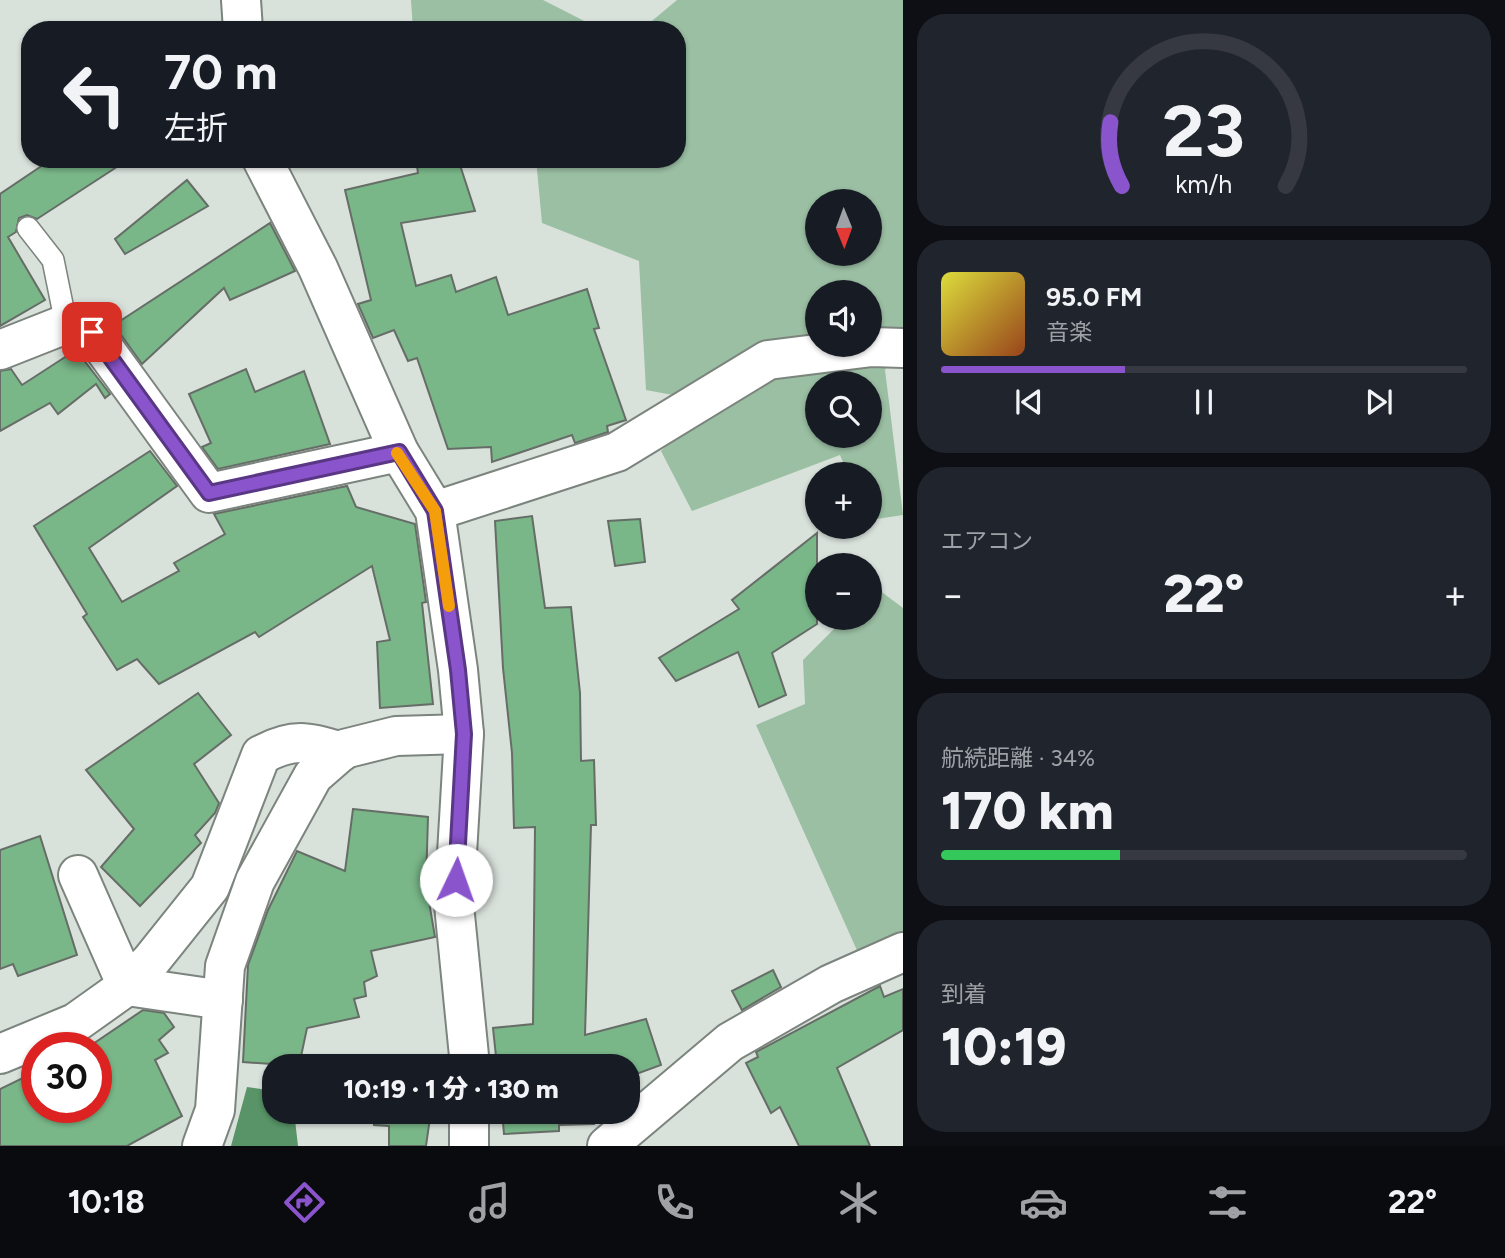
<!DOCTYPE html>
<html lang="ja">
<head>
<meta charset="utf-8">
<style>
  :root { --surface:#171b24; --page:#20242c; --text:#f1f3f6; --muted:#9ea1a6; --line:#363941; --accent:#8954cc }
  body { margin:0; font-family:Figtree,"Noto Sans JP",sans-serif; background:var(--page); color:var(--text); height:100vh; display:flex; flex-direction:column; font-size:26px; white-space:nowrap }
  * { box-sizing:border-box; margin:0 }
  p { font-size:23px; color:var(--muted) }
  .icon { flex:none; width:38px; height:38px; fill:none; stroke:currentColor; stroke-width:2; stroke-linecap:round; stroke-linejoin:round }
  .map { position:relative; flex:1; overflow:hidden }
  .sheet { display:flex; flex-direction:column; gap:14px; padding:14px; background:#0d0f14; width:602px }
  .sheet>* { flex:none }
  .top-card { position:absolute; left:21px; top:21px; width:665px; height:147px; border-radius:28px; box-shadow:0 2px 5px #0004; background:#171b24; color:var(--text); overflow:hidden }
  .needle { width:46px; rotate:179deg }
  .tools { position:absolute; left:805px; top:189px; display:grid; gap:14px }
  .tools a { display:grid; place-items:center; width:77px; height:77px; border-radius:50%; background:var(--surface); box-shadow:0 2px 5px #0004; font-size:35px }
  .speed { position:absolute; left:21px; top:1032px; display:flex; gap:14px; font-size:35px; font-weight:700; text-align:center }
  .speed>* { display:grid; place-content:center; width:91px; height:91px; border-radius:50%; background:var(--surface); box-shadow:0 2px 5px #0004; line-height:1 }
  .speed .limit { border:10px solid #d22; background:#fff; color:#111 }
  .pin { position:absolute; display:grid; place-items:center; width:60px; height:60px; color:#fff; margin:-30px; border-radius:14px; box-shadow:0 4px 10px #0006 }
  .me { position:absolute; width:77px; margin:-38px; rotate:3deg; stroke-linejoin:round; filter:drop-shadow(0 0 5px #0008) }
  .turn { display:flex; align-items:center; gap:24px; height:147px; padding:0 28px; font-size:32px }
  .turn .icon { width:91px; height:91px; stroke-width:2.5 }
  .turn b { display:block; font-size:49px; line-height:60px }
  .big { font-size:52px; font-weight:800; line-height:1.1 }
  .sheet .card { flex:1; display:flex; flex-direction:column; justify-content:center; gap:10px; min-width:0; padding:0 24px; border-radius:28px; background:var(--page) }
  .sheet .dial { align-items:center; gap:0 }
  .dial svg { height:182px; overflow:visible; fill:none; stroke:var(--line); stroke-width:7; stroke-linecap:round; text-anchor:middle }
  .dial text { fill:var(--text); stroke:none }
  .song { display:flex; align-items:center; gap:21px }
  .cover { width:84px; height:84px; border-radius:10px; background:linear-gradient(135deg,hsl(60 70% 55%),hsl(20 70% 35%)) }
  .played { height:7px; border-radius:4px; background:linear-gradient(90deg,var(--accent) 35%,var(--line) 35%) }
  .keys { display:flex; justify-content:space-around; direction:ltr }
  .heat { display:flex; justify-content:space-between; align-items:center; font-size:38px; direction:ltr }
  .charge { height:10px; border-radius:5px; background:linear-gradient(90deg,#34c759 34%,var(--line) 0) }
  .trip { position:absolute; left:262px; top:1054px; width:378px; height:70px; border-radius:28px; background:var(--surface); box-shadow:0 2px 5px #0004; font-weight:800; line-height:70px; text-align:center }
  .tab-bar { display:flex; height:112px; justify-content:space-around; align-items:center; background:#090b0e; color:var(--muted) }
  .tab-bar .icon { width:49px; height:49px }
  .tab-bar .selected { color:var(--accent) }
  .tab-bar b { font-size:32px; color:var(--text) }
  main { display:flex; flex:1; min-height:0 }
  .map>svg:first-child { display:block }
  .green { fill:#9bbfa3; fill-rule:evenodd }
  .water { fill:#589467 }
  .building { fill:#79b688; stroke:#666d67; stroke-width:2 }
  .lines { fill:none; stroke-linecap:round; stroke-linejoin:round }
  .service-casing { stroke:#7c847e; stroke-width:24 }
  .minor-casing { stroke:#7c847e; stroke-width:42 }
  .tertiary-casing { stroke:#7c847e; stroke-width:42 }
  .service { stroke:#fff; stroke-width:21 }
  .minor { stroke:#fff; stroke-width:38 }
  .tertiary { stroke:#fff; stroke-width:38 }
  .route-casing { stroke:#593785; stroke-width:18 }
  .route { stroke:#8954cc; stroke-width:12 }
  .slow { stroke:#f59e0b; stroke-width:12 }
</style>
</head>
<body>
<main>
<div class="map">
<svg width="903" height="1146" viewBox="0 0 903 1146">
  <rect width="100%" height="100%" fill="#d9e1db"/>
  <g class="green">
    <polygon points="411,0 543,0 602,30 413,30"/>
    <path d="M677,0H903V334L885,370L903,515L870,520V474H848L840,455L692,511L661,451L710,402L646,390L639,261L542,223L536,159H677V30H641ZM817,201H870V254H817ZM817,292H870V345H817ZM817,383H870V436H817Z"/>
    <polygon points="875,587 903,608 903,938 860,957 756,725 805,704 803,660 845,618 870,618 870,593"/>
  </g>
  <polygon class="water" points="247,1087 275,1091 275,1111 294,1111 298,1146 231,1146"/>
  <g class="building">
    <polygon points="52,159 129,159 37,219 27,215 19,218 16,232 8,237 45,300 0,326 0,194"/>
    <polygon points="416,159 458,159 475,211 401,223 416,286 451,275 456,292 496,277 508,315 587,289 599,328 594,329 626,420 607,426 608,432 575,443 572,435 492,462 491,447 448,449 417,358 408,361 394,330 373,338 358,304 371,300 345,190 418,173"/>
    <polygon points="187,180 208,206 125,254 115,239"/>
    <polygon points="270,223 295,271 230,300 224,288 142,364 114,325"/>
    <polygon points="76,350 110,394 105,398 96,384 58,414 50,403 0,431 0,371 11,369 22,385"/>
    <polygon points="246,369 255,392 304,371 330,444 218,469 202,447 211,443 189,394"/>
    <polygon points="150,451 177,486 89,548 122,602 179,571 174,563 225,534 214,514 347,486 356,507 415,524 426,602 422,603 433,704 380,708 377,642 390,640 372,566 259,637 255,632 159,684 137,659 117,670 83,617 87,614 34,526"/>
    <polygon points="532,516 545,608 571,607 580,693 581,761 594,760 596,825 591,825 585,1035 646,1019 661,1065 628,1077 628,1066 497,1066 493,1028 533,1024 535,827 514,828 512,753 503,668 495,521"/>
    <polygon points="640,519 645,562 615,566 608,521"/>
    <polygon points="817,533 817,624 772,653 786,695 759,707 738,652 676,681 659,658 739,609 732,600"/>
    <polygon points="198,693 231,735 194,764 219,803 215,813 195,835 201,843 140,906 101,867 134,829 86,770"/>
    <polygon points="353,809 428,817 426,884 435,937 371,951 377,976 364,982 366,996 354,999 359,1017 307,1028 299,1066 243,1062 248,965 268,910 297,851 345,871"/>
    <polygon points="40,836 77,955 18,976 13,964 0,969 0,850"/>
    <polygon points="773,970 781,987 742,1010 732,991"/>
    <polygon points="880,986 884,997 903,989 903,1030 837,1068 870,1146 799,1146 780,1107 771,1113 746,1063 758,1057 756,1052"/>
    <polygon points="143,1010 164,1013 174,1027 159,1040 168,1053 155,1060 182,1116 127,1146 0,1146 0,1089 37,1071 37,1108 96,1108 96,1048 87,1048"/>
    <polygon points="372,1111 431,1111 426,1146 389,1146 389,1126 374,1125"/>
    <polygon points="502,1111 595,1111 594,1124 559,1125 559,1131 504,1134"/>
  </g>
  <g class="lines">
    <defs>
      <polyline id="service" points="28,228 53,260 66,324"/>
      <g id="minor">
        <polyline points="241,0 243,30"/>
        <polyline points="262,159 318,268 399,452 435,511 458,670 464,734 454,905 470,1066"/>
        <polyline points="0,350 66,324 92,332 209,493 399,452"/>
        <polyline points="435,511 617,452 768,360 872,347 903,348"/>
        <path d="M127,986L150,962L210,887L261,755C292,738 309,741 341,752"/>
        <polyline points="127,986 223,1000"/>
        <polyline points="0,1054 75,1023 127,986 78,875"/>
        <polyline points="469,1146 469,1111"/>
        <polyline points="607,1146 730,1042 831,984 903,952"/>
      </g>
      <polyline id="tertiary" points="202,1146 215,1110 225,966 255,881 313,776 344,749 396,736 464,734"/>
    </defs>
    <use href="#service" class="service-casing"/>
    <use href="#minor" class="minor-casing"/>
    <use href="#tertiary" class="tertiary-casing"/>
    <use href="#service" class="service"/>
    <use href="#minor" class="minor"/>
    <use href="#tertiary" class="tertiary"/>
  </g>
  <g class="lines">
    <defs>
      <polyline id="route" points="92,332 209,493 399,452 435,511 458,670 464,734 456,880"/>
    </defs>
    <use href="#route" class="route-casing"/>
    <use href="#route" class="route"/>
    <polyline class="slow" points="397,453 435,511 449,606"/>
  </g>
</svg>
<div class="tools">
<a><svg class="needle" viewBox="-14 -14 28 28"><path d="M0-13l5 13h-10z" fill="#e53935"/><path d="M0 13l5-13h-10z" fill="#9ea1a6"/></svg></a>
<a><svg class="icon" aria-label="sound" viewBox="0 0 24 24"><path d="M4 9h4l5-4v14l-5-4H4zM17 9q2 3 0 6"/></svg></a>
<a><svg class="icon" aria-label="search" viewBox="0 0 24 24"><circle cx="10" cy="10" r="6"/><path d="M15 15l6 6"/></svg></a>
<a>+</a>
<a>−</a>
</div>
<div class="speed"><div class="limit">30</div></div>
<div class="pin" style="left:92px;top:332px;background:#d93025"><svg class="icon" aria-label="arrive" viewBox="0 0 24 24"><path d="M6 21V4h12l-3 4 3 4H6"/></svg></div>
<svg class="me" style="left:456px;top:880px" viewBox="-20 -20 40 40"><circle r="19" fill="#fff"/><path d="M0-13L10 11 0 6-10 11z" fill="#8954cc"/></svg>
<div class="trip">10:19 · 1 分 · 130 m</div>
<div class="top-card">
<div class="turn"><svg class="icon" aria-label="left" viewBox="0 0 24 24"><path d="M17 20v-9H6M10 6l-5 5 5 5"/></svg><div><b>70 m</b>左折</div></div>
</div>
</div>
<section class="sheet">
<div class="card dial"><svg viewBox="0 0 100 80">
<path d="M14 69A42 42 0 1 1 86 69"/>
<path d="M14 69A42 42 0 0 1 9 41" stroke="#8954cc"/>
<text x="50" y="56" font-size="32" font-weight="700">23</text>
<text x="50" y="72" font-size="11">km/h</text>
</svg></div>
<div class="card">
<div class="song"><i class="cover"></i><div><b>95.0 FM</b><p>音楽</p></div></div>
<div class="played"></div>
<div class="keys"><svg class="icon" aria-label="previous" viewBox="0 0 24 24"><path d="M18 5L8 12l10 7zM5 5v14"/></svg><svg class="icon" aria-label="pause" viewBox="0 0 24 24"><path d="M8 5v14M16 5v14"/></svg><svg class="icon" aria-label="next" viewBox="0 0 24 24"><path d="M6 5l10 7-10 7zM19 5v14"/></svg></div>
</div>
<div class="card"><p>エアコン</p>
<div class="heat"><a>−</a><b class="big">22°</b><a>+</a></div>
</div>
<div class="card"><p>航続距離 · 34%</p><b class="big">170 km</b><div class="charge"></div></div>
<div class="card"><p>到着</p><b class="big">10:19</b></div>
</section>
</main>
<nav class="tab-bar">
<b>10:18</b>
<svg class="icon selected" aria-label="directions" viewBox="0 0 24 24"><path d="M12 3l9 9-9 9-9-9zM9 14v-3h6M13 9l2 2-2 2"/></svg>
<svg class="icon" aria-label="music" viewBox="0 0 24 24"><path d="M9 18V5l10-2v13"/><circle cx="6" cy="18" r="3"/><circle cx="16" cy="16" r="3"/></svg>
<svg class="icon" aria-label="phone" viewBox="0 0 24 24"><path d="M5 4h4l2 5-3 2q2 4 5 5l2-3 5 2v4C11 20 4 13 5 4z"/></svg>
<svg class="icon" aria-label="climate" viewBox="0 0 24 24"><path d="M12 3v18M4 7l16 10M4 17L20 7"/></svg>
<svg class="icon" aria-label="car" viewBox="0 0 24 24"><path d="M5 17H2v-5l4-1 3-4h7l3 4 3 1v5h-3M9 17h6M6 11h13"/><circle cx="7" cy="17" r="2"/><circle cx="17" cy="17" r="2"/></svg>
<svg class="icon" aria-label="filters" viewBox="0 0 24 24"><path d="M4 7h16M4 17h16"/><circle cx="9" cy="7" r="2"/><circle cx="15" cy="17" r="2"/></svg>
<b>22°</b>
</nav>
</body>
</html>
